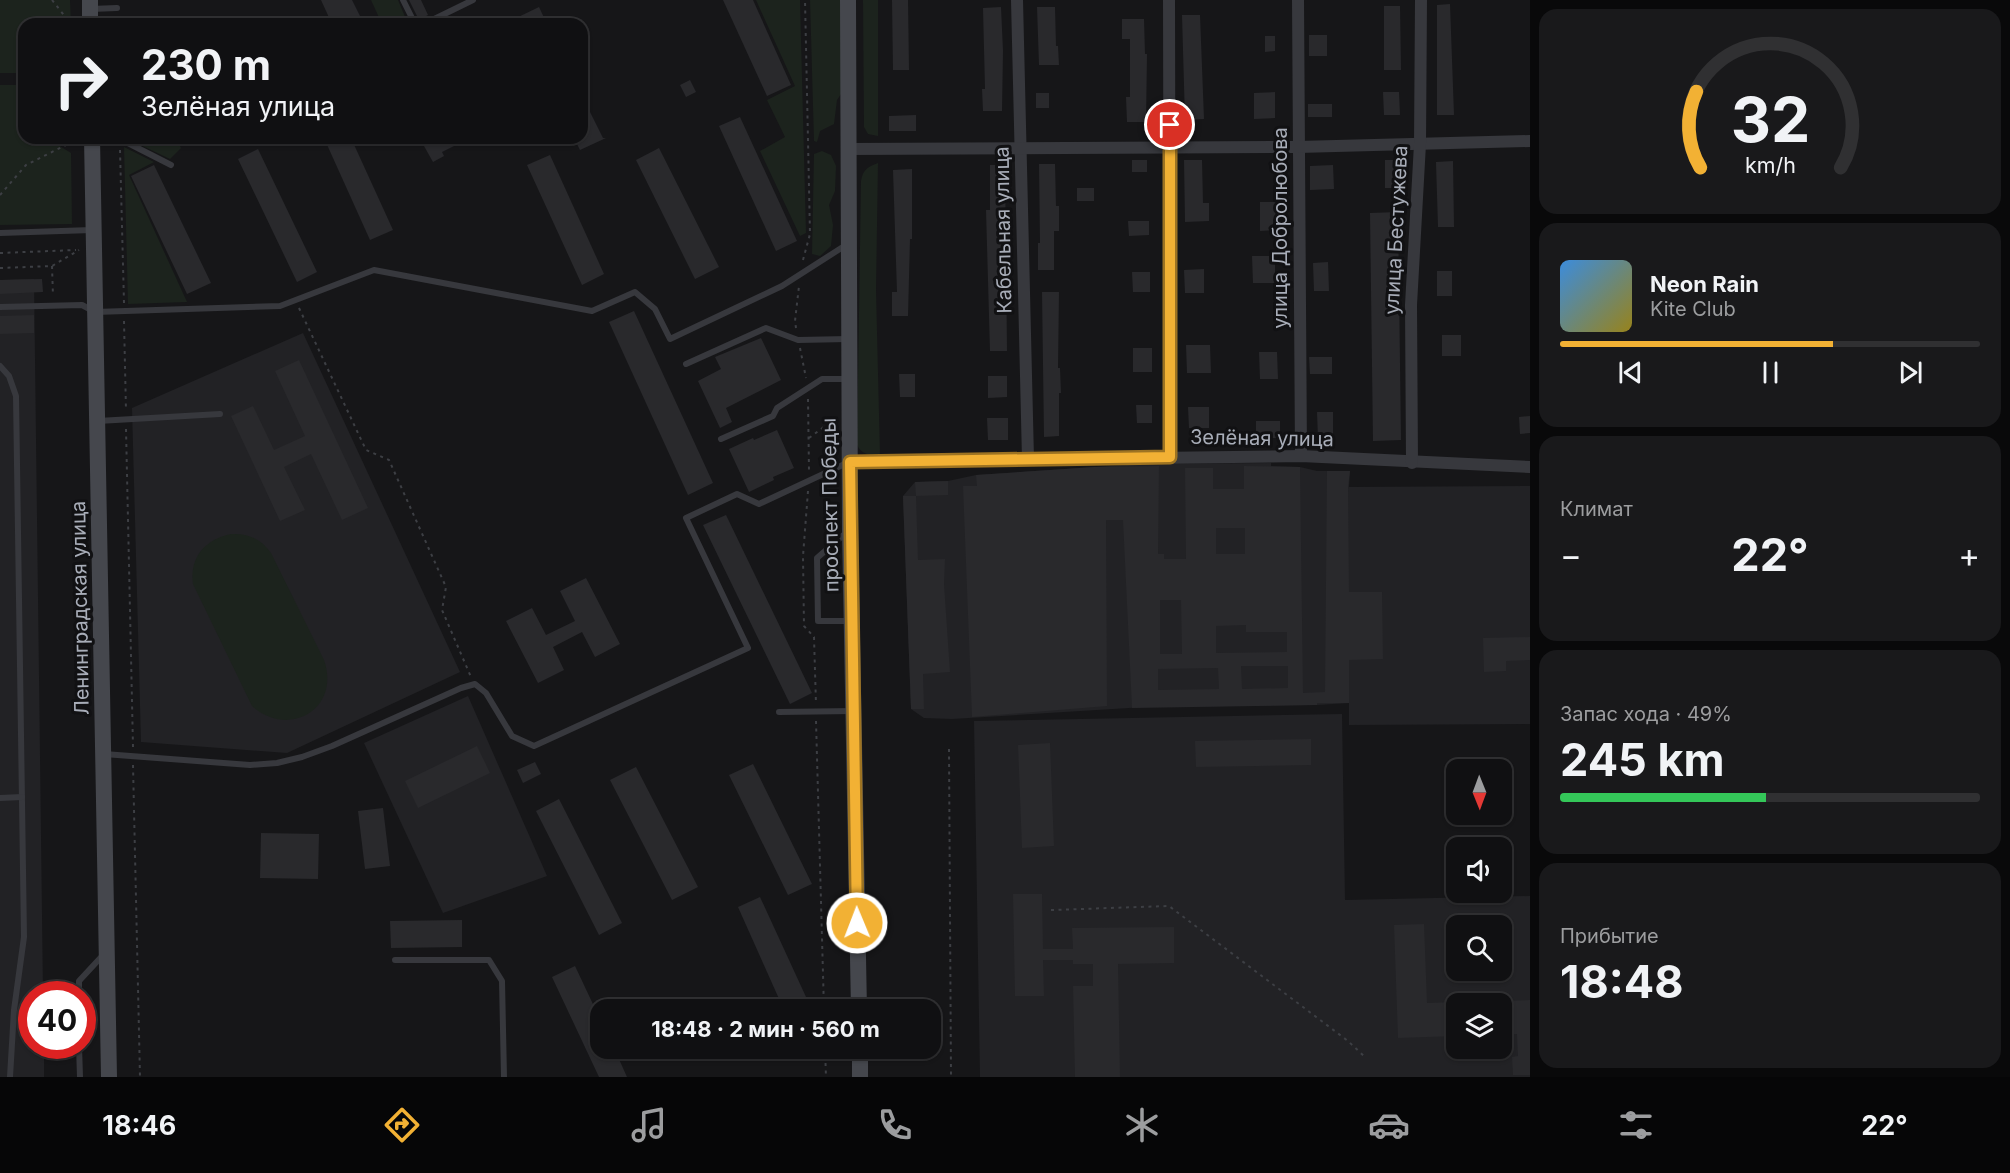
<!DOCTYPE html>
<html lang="ru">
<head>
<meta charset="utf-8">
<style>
  :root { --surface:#101012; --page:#19191b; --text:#f1f3f6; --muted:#9c9d9f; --line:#303032; --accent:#f2b134 }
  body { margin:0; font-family:Inter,sans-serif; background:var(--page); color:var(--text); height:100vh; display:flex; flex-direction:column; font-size:22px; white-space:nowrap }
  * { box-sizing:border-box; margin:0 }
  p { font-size:20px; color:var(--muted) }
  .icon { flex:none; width:33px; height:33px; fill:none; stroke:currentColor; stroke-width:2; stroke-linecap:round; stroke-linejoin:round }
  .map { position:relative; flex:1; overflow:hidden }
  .panel { display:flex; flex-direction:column; gap:9px; padding:9px; background:#09090a; width:480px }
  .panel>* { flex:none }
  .banner { position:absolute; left:18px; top:18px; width:570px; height:126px; border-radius:18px; box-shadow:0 2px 4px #0004,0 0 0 2px var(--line); background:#101012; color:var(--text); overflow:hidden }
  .needle { width:39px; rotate:179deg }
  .controls { position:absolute; left:1446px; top:759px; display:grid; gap:12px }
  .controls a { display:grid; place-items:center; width:66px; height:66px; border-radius:12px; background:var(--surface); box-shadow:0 2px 4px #0004,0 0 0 2px var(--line); font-size:30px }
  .speed { position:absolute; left:18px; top:981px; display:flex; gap:12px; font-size:30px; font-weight:700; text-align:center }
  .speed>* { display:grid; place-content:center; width:78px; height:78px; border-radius:50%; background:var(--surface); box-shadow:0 2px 4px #0004,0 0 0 2px var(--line); line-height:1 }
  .speed .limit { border:9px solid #d22; background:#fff; color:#111 }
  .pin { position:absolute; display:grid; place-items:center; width:51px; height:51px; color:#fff; margin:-26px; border:3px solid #fff; border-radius:50%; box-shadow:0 2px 6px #0007 }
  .me { position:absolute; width:66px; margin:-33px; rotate:359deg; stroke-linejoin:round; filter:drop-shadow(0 0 4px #0008) }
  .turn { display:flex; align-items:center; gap:21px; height:126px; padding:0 24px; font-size:27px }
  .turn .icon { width:78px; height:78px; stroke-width:2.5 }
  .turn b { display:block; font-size:42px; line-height:51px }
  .big { font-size:45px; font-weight:700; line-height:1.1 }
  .panel .card { flex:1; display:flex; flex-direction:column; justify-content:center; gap:9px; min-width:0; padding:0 21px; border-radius:18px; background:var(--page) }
  .panel .dial { align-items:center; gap:0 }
  .dial svg { height:156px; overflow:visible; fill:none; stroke:var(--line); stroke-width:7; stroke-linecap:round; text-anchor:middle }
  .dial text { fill:var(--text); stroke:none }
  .song { display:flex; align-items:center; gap:18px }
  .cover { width:72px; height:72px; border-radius:9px; background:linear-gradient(135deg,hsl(210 70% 55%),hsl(50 70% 35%)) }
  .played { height:6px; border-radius:3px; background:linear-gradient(90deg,var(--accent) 65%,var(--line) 65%) }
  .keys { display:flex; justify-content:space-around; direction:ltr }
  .heat { display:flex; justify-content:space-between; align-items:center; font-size:33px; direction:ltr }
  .charge { height:9px; border-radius:4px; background:linear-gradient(90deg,#34c759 49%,var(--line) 0) }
  .trip { position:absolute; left:590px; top:999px; width:351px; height:60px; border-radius:18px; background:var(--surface); box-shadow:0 2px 4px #0004,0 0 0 2px var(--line); font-weight:700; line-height:60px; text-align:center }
  .tab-bar { display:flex; height:96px; justify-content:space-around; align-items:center; background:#060607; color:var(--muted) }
  .tab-bar .icon { width:42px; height:42px }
  .tab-bar .on { color:var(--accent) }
  .tab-bar b { font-size:27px; color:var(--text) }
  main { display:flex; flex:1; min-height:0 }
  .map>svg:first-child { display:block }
  .built { fill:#222225; fill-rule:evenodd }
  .green { fill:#1c231d }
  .building { fill:#29292c; fill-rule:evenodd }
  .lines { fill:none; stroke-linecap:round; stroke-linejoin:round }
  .path { stroke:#3d3f44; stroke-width:2; stroke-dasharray:3 4.5; stroke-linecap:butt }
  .lane { stroke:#37383d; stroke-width:6 }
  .street { stroke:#37383d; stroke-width:12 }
  .secondary { stroke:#45474d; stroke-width:16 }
  .route-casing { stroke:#9d7322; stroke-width:15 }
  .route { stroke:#f2b134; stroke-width:10 }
  .labels { text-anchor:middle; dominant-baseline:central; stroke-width:6; stroke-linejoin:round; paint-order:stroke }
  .street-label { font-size:20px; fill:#a8adb8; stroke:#111113 }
</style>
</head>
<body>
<main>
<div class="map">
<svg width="1530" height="1077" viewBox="0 0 1530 1077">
  <rect width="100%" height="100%" fill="#161618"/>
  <g class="built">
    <polygon points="34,279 43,994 32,994 32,1046 44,1046 44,1077 0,1077 0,280"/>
    <polygon points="303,333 460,672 287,753 141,742 132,408"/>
    <polygon points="1271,463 1271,466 1300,467 1317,471 1350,471 1349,487 1530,486 1530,724 1349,725 1349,703 1317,705 1145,707 952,719 924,718 911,709 903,496 915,482 948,481 976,475 1142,464"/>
    <polygon points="468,696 547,876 443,913 364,743"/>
    <path d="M1342,714L1345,900L1530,896V1077H980L974,721ZM1456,926H1502V970H1456ZM1456,1004H1502V1048H1456Z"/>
  </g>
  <g class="green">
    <polygon points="0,0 70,0 71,24 24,24 24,73 0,73"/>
    <polygon points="371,0 398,0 408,24 382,24"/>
    <polygon points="756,0 800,0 806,233 800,236 760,151 785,137 767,100 795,86"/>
    <polygon points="810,0 843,0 843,91 837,100 834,124 820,131 817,142 814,141"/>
    <polygon points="863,0 878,0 878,136 868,134 864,127"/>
    <polygon points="0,85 24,85 24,138 61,138 58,145 71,153 72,224 0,225"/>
    <polygon points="126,138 176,138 181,148 170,159"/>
    <polygon points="124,147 154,162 129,175 187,302 128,304"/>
    <polygon points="822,151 831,155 836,166 835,191 829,205 833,225 831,246 820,256 812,254 814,154"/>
    <path d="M878,163L876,290L880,455C869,455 862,455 857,445L861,181C863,170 867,167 878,163Z"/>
    <path d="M231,534C248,533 261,539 271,553L324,660C341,709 289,739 252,706L193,584C189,557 206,539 231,534Z"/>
  </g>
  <g class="building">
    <polygon points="321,0 352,0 364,24 332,24"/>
    <polygon points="409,0 421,0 428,15 419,20"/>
    <polygon points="723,0 753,0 791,85 767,96"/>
    <polygon points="892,0 908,0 909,70 893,70"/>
    <polygon points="1450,4 1454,115 1437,115 1437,5"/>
    <polygon points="1384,6 1400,6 1401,70 1384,70"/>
    <polygon points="539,7 547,24 504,24"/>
    <polygon points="1001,7 1003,51 1002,111 983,111 982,89 985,89 983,8"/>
    <polygon points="1037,7 1055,7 1056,46 1058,46 1059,65 1039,65"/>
    <polygon points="1182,15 1200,15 1204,119 1185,120"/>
    <polygon points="1122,19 1144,19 1145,54 1147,54 1146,122 1127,122 1126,97 1130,97 1130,39 1122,39"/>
    <rect x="1309" y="35" width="18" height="21"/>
    <polygon points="1265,36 1275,36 1275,51 1265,52"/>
    <polygon points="690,80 696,92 686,97 680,85"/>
    <polygon points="1275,92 1275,118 1254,119 1254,93"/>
    <polygon points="1383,92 1399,92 1400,115 1384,115"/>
    <rect x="1036" y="93" width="13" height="15"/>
    <polygon points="582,96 603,138 606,138 580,150 574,138 582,138"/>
    <rect x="1308" y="104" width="24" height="13"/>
    <polygon points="916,115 916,131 889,131 889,116"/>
    <polygon points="740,117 797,241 776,251 719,126"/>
    <polygon points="324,138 351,138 393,230 370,240"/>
    <polygon points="429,138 470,138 442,152 444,156 433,162 424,146 431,142"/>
    <polygon points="659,148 719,267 695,279 636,160"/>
    <polygon points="258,149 317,272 297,282 238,159"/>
    <polygon points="550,155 604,274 582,285 527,165"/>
    <rect x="1132" y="160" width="15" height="12"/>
    <polygon points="1184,160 1202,160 1203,203 1209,203 1209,221 1185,222"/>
    <rect x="1385" y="160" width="17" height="28"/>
    <polygon points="1453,161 1454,227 1438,227 1436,162"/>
    <polygon points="1039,164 1055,164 1056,206 1059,206 1059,231 1054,231 1054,270 1038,270 1038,243 1040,243"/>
    <polygon points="154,165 211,283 187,294 131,176"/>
    <polygon points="990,165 1005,165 1007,351 990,351 986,210 990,210"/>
    <polygon points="1333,165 1334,189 1310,190 1310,166"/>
    <polygon points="912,169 912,239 910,239 908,316 892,316 892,292 897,292 893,170"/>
    <rect x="1077" y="188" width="17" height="13"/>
    <polygon points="1260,202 1277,202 1278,230 1260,231"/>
    <polygon points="1398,212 1401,440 1373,441 1370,213"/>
    <polygon points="1128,221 1149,221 1149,235 1129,236"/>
    <polygon points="1252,256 1275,256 1275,283 1253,283"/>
    <polygon points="1328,262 1329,291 1314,291 1313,263"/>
    <polygon points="1204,269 1204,293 1185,293 1184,270"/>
    <rect x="1437" y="271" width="15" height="25"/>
    <polygon points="1132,272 1150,272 1150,292 1133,292"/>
    <polygon points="42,279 43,292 0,294 0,280"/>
    <polygon points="1042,292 1059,292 1058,368 1060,368 1061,393 1059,393 1059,436 1044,437"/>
    <polygon points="634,311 713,483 688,495 609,322"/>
    <polygon points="34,315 34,333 0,334 0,316"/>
    <rect x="1442" y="335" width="19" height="21"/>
    <polygon points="761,338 781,380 726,408 732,422 720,428 698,381 721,369 715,357"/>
    <polygon points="1186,345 1210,345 1211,373 1187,373"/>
    <rect x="1133" y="348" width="19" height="24"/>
    <polygon points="1259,352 1277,352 1278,379 1260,379"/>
    <polygon points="1309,357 1332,357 1332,374 1310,374"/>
    <polygon points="299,360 368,508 342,520 311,454 284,467 305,510 280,521 231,416 253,406 274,450 305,436 275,371"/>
    <polygon points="899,374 915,374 915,397 900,397"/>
    <polygon points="988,376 1007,376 1007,397 988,398"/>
    <polygon points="1136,405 1152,405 1152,423 1137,423"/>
    <polygon points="1188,407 1209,407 1209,428 1189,428"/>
    <polygon points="1317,412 1333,412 1333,438 1318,438"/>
    <polygon points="1530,416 1530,433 1520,434 1519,417"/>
    <polygon points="987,418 1008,418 1008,440 988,440"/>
    <rect x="1256" y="421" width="24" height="17"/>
    <polygon points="777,430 794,468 773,477 774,480 749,492 729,449 753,438 754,440"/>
    <path d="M1159,466L1158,554H1164V559H1186L1185,468H1213V489H1244V466L1300,467L1303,693L1325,692L1327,471H1350L1348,487L1349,592H1382L1383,659L1349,660V703H1317V705L1132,708L1123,520H1106L1107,706L972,717L963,486H977L976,475L1094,467ZM1216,528H1245V554H1216ZM1160,600H1181L1182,654H1160ZM1246,625V632H1287V652L1216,653V626ZM1241,666H1288V688L1242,689ZM1218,668L1219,689L1158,690V669Z"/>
    <polygon points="948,481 948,495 916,496 915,482"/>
    <polygon points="903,496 916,496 918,560 945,559 944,584 950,672 923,674 924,709 911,709"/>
    <polygon points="726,515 812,693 790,704 703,525"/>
    <polygon points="586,578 620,644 595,657 582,632 553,647 564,670 538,683 506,621 532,608 546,635 575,621 560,591"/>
    <polygon points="1530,637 1530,660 1506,661 1506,671 1484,672 1483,638"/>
    <polygon points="1311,739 1311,765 1196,767 1195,741"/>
    <polygon points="1050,743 1054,846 1022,848 1018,745"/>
    <polygon points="477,746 490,773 418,808 405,781"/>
    <polygon points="535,762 541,774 523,783 517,770"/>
    <polygon points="753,764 812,884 788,895 729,775"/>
    <polygon points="636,767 698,887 672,900 610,780"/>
    <polygon points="559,799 622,923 599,935 536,811"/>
    <polygon points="383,808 390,866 365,869 358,811"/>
    <polygon points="261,833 319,834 318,879 260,878"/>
    <polygon points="1013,894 1042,894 1043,949 1073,949 1072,928 1174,927 1174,963 1118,964 1120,1077 1075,1077 1073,986 1093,986 1093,964 1073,964 1073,960 1043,960 1044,996 1015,996"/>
    <polygon points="760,897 812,1010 784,1010 738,907"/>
    <polygon points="462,920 462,947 391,948 390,921"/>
    <polygon points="1424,924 1427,1003 1456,1002 1456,1036 1398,1038 1394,925"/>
    <polygon points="575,966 600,1019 600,1048 614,1048 627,1077 599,1077 552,977"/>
    <polygon points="1530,1000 1530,1075 1513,1075 1512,1057 1518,1056 1517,1034 1502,1035 1502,1001"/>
  </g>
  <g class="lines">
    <g class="path">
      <polyline points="52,0 71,24"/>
      <polyline points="118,18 118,24"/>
      <polyline points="120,150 124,303"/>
      <polyline points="0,195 26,165 78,139"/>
      <polyline points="0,253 76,250"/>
      <polyline points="803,260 810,234 805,0"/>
      <polyline points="52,266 53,296"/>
      <polyline points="0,268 52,266 79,250"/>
      <polyline points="299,308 366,450 389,460 446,587 442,610 471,677"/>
      <polyline points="124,321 126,411"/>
      <polyline points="796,328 795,321 799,286"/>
      <polyline points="800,348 806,378"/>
      <polyline points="808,399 809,471"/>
      <polyline points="126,429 133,747"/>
      <polyline points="809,438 829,423 834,425"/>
      <polyline points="808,491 803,556 804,626 814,637 816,704"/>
      <polyline points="816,721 824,1010"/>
      <polyline points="949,749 951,1077"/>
      <polyline points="133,765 140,1077"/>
      <polyline points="1051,910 1169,906 1348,1041 1366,1058"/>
      <polyline points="825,1048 826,1077"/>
    </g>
    <g class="lane">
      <polyline points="403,0 415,24"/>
      <polyline points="91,9 117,8"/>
      <polyline points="424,24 473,0"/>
      <polyline points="94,140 120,139 171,165"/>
      <polyline points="0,233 92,230"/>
      <polyline points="0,307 82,305 95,312 280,306 374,270 592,311 635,292 655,309 670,339 782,286 846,245"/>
      <polyline points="686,364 766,328 798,340 848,339"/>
      <polyline points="0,366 9,376 16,396 24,937 14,1010 10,1077"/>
      <polyline points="98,421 220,414"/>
      <polyline points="721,439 773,416 777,408 822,379 849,379"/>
      <polyline points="847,532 817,558 818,621 850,621"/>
      <polyline points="779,712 853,711"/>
      <polyline points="104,754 250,765 277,763 302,757 332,746 461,688 475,684 486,693 512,736 534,746 748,648 686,518 737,494 759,504 849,462"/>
      <polyline points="0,798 22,797"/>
      <polyline points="395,960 489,960 502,981 504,1077"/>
      <polyline points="79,994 79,981 104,954"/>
      <polyline points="79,1046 80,1077"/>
    </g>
    <g class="street">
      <polyline points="1017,0 1028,459"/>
      <polyline points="1169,0 1170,457"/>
      <polyline points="1298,0 1301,456"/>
      <polyline points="848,149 1298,147 1530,141"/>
      <polyline points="850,462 1301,456 1530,467"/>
      <polyline points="1412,463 1411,305 1420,144 1421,0"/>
    </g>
    <g class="secondary">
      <polyline points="90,0 90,24"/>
      <polyline points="848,0 850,530 859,1010"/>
      <polyline points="92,138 109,1077"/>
      <polyline points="860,1048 860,1077"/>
    </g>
  </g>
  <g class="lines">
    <defs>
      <polyline id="route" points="857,923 850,462 1170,457 1170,125"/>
    </defs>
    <use href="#route" class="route-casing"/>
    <use href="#route" class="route"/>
  </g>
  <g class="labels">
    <g class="street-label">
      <text transform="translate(1280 228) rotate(-90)">улица Добролюбова</text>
      <text transform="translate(1003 230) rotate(-91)">Кабельная улица</text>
      <text transform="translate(1396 230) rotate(-87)">улица Бестужева</text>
      <text transform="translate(1262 438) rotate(1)">Зелёная улица</text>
      <text transform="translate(830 505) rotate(-91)">проспект Победы</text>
      <text transform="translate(80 608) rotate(-91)">Ленинградская улица</text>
    </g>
  </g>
</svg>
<div class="controls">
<a><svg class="needle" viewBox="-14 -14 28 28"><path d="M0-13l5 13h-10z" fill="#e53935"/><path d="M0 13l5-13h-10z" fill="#9c9d9f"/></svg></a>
<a><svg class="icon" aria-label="sound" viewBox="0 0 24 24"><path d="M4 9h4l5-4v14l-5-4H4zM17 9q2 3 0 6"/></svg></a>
<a><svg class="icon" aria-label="search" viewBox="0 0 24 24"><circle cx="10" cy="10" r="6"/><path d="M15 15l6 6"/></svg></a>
<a><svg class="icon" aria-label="layers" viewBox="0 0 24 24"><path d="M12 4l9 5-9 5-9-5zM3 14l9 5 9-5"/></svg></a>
</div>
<div class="speed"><div class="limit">40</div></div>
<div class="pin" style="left:1170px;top:125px;background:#d93025"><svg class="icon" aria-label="arrive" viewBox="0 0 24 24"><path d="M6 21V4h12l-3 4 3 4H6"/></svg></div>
<svg class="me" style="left:857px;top:923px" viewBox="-20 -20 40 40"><circle r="17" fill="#f2b134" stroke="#fff" stroke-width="3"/><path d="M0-11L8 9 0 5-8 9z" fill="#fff"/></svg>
<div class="trip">18:48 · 2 мин · 560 m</div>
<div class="banner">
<div class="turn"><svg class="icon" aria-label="right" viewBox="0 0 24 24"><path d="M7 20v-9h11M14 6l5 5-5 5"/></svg><div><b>230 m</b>Зелёная улица</div></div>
</div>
</div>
<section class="panel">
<div class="card dial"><svg viewBox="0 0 100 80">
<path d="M14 69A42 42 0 1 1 86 69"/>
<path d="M14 69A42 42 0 0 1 12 30" stroke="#f2b134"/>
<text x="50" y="56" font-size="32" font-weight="700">32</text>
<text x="50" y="72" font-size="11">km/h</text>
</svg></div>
<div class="card">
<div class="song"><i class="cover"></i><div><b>Neon Rain</b><p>Kite Club</p></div></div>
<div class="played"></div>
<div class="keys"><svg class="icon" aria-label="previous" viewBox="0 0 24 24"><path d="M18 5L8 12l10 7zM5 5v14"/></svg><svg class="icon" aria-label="pause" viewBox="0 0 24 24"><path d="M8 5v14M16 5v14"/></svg><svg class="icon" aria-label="next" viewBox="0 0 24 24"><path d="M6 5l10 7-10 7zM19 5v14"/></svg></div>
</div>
<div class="card"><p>Климат</p>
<div class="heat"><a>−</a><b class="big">22°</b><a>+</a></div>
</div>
<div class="card"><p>Запас хода · 49%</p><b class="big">245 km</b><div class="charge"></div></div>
<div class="card"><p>Прибытие</p><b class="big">18:48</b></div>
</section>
</main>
<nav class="tab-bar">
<b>18:46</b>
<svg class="icon on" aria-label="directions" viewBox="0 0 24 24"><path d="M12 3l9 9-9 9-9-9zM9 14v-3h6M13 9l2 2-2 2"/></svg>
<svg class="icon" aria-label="music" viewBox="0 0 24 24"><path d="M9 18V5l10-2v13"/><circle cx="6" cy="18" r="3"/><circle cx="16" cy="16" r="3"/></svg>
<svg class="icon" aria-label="phone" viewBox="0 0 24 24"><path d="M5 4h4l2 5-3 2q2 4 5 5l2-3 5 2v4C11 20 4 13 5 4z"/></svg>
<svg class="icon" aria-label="climate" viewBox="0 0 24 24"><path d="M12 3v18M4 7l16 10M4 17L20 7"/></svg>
<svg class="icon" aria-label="car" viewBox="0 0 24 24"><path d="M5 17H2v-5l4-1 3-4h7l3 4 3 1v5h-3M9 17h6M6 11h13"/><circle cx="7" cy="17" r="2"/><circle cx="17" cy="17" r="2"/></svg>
<svg class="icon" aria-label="filters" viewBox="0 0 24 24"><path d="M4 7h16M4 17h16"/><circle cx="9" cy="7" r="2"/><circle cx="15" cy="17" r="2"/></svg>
<b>22°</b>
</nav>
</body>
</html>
